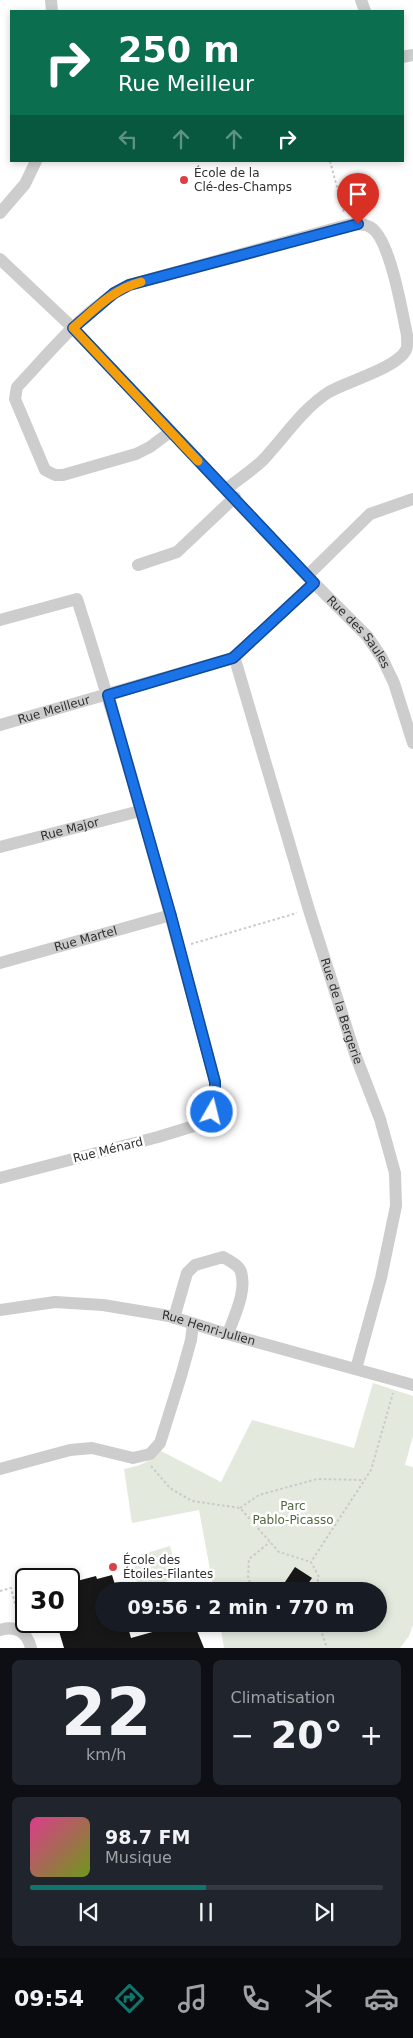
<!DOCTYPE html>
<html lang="fr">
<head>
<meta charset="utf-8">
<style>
  :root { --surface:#171b24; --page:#20242c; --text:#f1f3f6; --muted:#9ea1a6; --line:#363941; --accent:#0f766e }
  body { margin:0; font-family:"DejaVu Sans",sans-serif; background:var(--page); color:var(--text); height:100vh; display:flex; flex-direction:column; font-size:19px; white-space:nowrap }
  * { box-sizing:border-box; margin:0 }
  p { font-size:16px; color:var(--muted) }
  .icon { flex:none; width:28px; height:28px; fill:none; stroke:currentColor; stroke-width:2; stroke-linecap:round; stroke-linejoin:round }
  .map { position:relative; height:1648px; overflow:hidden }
  .drawer { display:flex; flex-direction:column; gap:12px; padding:12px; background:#0d0f14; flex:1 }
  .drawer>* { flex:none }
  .banner { position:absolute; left:10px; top:10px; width:394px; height:152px; border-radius:0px; box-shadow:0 2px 8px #0003; background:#0b6e4f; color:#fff; overflow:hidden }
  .speed { position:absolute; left:15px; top:1568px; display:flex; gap:10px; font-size:25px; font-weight:700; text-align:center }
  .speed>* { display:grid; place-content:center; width:65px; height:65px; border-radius:50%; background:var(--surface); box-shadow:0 2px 8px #0003; line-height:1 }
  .speed .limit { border:2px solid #111; border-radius:8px; background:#fff; color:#111 }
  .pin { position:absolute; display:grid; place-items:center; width:42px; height:42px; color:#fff; margin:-51px -21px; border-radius:50% 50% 50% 0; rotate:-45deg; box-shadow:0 0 5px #0007 }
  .pin .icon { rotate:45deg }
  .me { position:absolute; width:55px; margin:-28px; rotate:8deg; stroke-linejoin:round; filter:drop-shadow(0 0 4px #0008) }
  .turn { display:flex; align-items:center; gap:18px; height:105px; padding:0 25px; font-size:22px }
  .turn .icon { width:65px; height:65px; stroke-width:2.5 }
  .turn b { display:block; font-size:35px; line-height:42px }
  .lanes { display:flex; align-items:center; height:48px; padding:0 25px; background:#0003; justify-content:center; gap:25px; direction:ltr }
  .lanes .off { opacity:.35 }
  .big { font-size:38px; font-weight:600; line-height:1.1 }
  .drawer .card { flex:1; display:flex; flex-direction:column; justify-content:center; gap:8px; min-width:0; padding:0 18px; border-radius:8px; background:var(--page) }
  .drawer .dial { align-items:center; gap:0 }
  .dial b { font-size:65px; line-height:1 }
  .song { display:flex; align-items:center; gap:15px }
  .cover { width:60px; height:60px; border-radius:8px; background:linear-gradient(135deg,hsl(330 70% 55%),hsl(80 70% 35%)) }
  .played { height:5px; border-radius:2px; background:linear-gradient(90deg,var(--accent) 50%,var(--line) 50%) }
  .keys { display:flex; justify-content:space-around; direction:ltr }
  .heat { display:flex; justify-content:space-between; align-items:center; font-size:28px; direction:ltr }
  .drawer .tiles { flex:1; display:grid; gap:12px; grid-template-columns:1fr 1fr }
  .card:last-child { grid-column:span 2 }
  .trip { position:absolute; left:95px; top:1582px; width:292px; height:50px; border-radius:25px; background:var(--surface); box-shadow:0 2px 8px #0003; font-weight:600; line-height:50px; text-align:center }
  .tab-bar { display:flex; height:80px; justify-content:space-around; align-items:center; background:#090b0e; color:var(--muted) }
  .tab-bar .icon { width:35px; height:35px }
  .tab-bar .on { color:var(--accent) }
  .tab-bar b { font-size:22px; color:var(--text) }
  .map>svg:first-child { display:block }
  .green { fill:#e3e9dd }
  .building { fill:#171717 }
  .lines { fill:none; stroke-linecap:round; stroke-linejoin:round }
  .path { stroke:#cacaca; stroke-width:2; stroke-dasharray:2.5 2.5; stroke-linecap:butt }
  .minor { stroke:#cdcdcd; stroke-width:12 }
  .route-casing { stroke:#114b97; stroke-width:12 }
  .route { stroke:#1a73e8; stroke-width:9 }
  .slow { stroke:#f59e0b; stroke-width:9 }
  .poi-dot { fill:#d94145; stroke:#fff; stroke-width:2 }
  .labels { text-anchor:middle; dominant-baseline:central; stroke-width:5; stroke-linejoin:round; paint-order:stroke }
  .poi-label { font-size:12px; fill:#303030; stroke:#fff; text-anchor:start }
  .street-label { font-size:12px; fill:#303030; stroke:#fff }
  .park-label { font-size:12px; fill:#526941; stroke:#fff }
</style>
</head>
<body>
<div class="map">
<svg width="413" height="1648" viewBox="0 0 413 1648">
  <rect width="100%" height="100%" fill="#fff"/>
  <g class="green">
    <path d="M373,1383L413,1396V1436L405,1465L413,1467V1625L409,1636L400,1648H224L220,1624H379V1591H214L199,1510L132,1523L124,1469C140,1466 149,1462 161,1451L221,1482L252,1420L354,1448Z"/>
    <polygon points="170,1546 179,1578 139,1589 130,1558"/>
  </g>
  <g class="building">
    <polygon points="295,1567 312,1578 303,1591 292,1591 283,1585"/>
    <polygon points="112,1575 117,1591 104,1591 104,1624 127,1624 131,1638 181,1624 182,1630 195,1626 204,1648 64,1648 56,1621 69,1621 69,1609 80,1606 73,1582 96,1576 97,1579"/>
  </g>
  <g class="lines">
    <g class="path">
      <polyline points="330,161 344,213"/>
      <polyline points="191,944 297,913"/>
      <polyline points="151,1466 170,1488 192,1501 240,1508 279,1552 311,1562"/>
      <polyline points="240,1508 259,1495 317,1479 364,1480"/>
      <polyline points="0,1591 11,1588 19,1619"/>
      <polyline points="255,1591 248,1579 249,1559 270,1542"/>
      <polyline points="314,1591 319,1577 311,1562 371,1470 393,1393"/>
      <polyline points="319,1624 327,1648"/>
    </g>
    <g class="minor">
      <polyline points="51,0 52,11"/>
      <polyline points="361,0 365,11"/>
      <polyline points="402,57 413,55"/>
      <polyline points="0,213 25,184 36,161"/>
      <path id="s1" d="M0,259L73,328L307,576L367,636L382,658L394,683L413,743"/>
      <path d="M170,432L150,447L136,454L63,475H55L45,470L15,399L17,387C51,351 84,309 129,285L347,225C355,224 363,223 370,227C390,237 402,312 407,335C407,340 408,347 406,350C397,368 348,381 329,392C302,409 284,438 262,461C251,471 238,480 226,489"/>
      <polyline points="138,565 177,552 235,497"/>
      <polyline points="307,576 370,514 413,499"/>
      <path d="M0,620L77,599C128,758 172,920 215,1081V1098L212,1111L194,1126L158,1137L0,1178"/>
      <path id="s2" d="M234,656L309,910L355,1054L380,1119L395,1173L396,1206L381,1278L356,1369"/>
      <path id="s3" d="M0,725L233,658L314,583"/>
      <path id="s4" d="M0,847L140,811"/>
      <path id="s5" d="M0,963L171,915"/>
      <path id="s6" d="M0,1310L55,1302L103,1305L169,1316L217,1331L413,1385"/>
      <path d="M174,1318L187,1273L195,1265L223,1257C230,1261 239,1265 241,1272C247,1292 234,1316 228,1334"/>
      <polyline points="0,1469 70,1450 92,1448 133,1458 150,1454 160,1443 181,1376 191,1340 193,1324"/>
      <path d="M0,1630C16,1625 27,1632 31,1648"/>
    </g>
  </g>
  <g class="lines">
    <defs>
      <polyline id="route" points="212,1112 215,1098 215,1082 171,916 108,695 233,658 314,583 73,328 114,293 129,285 358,224"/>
    </defs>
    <use href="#route" class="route-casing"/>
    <use href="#route" class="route"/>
    <path class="slow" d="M141,282C113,289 94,310 73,328L198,461"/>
  </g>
  <g class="poi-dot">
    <circle cx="184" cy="180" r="5"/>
    <circle cx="113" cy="1567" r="5"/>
  </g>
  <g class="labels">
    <g class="poi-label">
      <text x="194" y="173">École de la<tspan x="194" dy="14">Clé-des-Champs</tspan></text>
      <text x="123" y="1560">École des<tspan x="123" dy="14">Étoiles-Filantes</tspan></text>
    </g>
    <g class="street-label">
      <text stroke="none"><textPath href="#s1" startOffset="518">Rue des Saules</textPath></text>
      <text stroke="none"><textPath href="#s3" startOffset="56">Rue Meilleur</textPath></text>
      <text stroke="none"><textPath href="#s4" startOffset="72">Rue Major</textPath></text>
      <text stroke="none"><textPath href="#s5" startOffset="89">Rue Martel</textPath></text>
      <text stroke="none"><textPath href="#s2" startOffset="371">Rue de la Bergerie</textPath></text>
      <text transform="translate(108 1150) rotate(-14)">Rue Ménard</text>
      <text stroke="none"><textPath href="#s6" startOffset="212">Rue Henri-Julien</textPath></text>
    </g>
    <g class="park-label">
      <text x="293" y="1506">Parc<tspan x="293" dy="14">Pablo-Picasso</tspan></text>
    </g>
  </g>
</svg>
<div class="speed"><div class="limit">30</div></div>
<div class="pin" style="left:358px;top:224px;background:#d93025"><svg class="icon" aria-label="arrive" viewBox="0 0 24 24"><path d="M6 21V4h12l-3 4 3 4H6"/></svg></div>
<svg class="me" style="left:212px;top:1112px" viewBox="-20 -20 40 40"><circle r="17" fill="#1a73e8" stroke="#fff" stroke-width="3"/><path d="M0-11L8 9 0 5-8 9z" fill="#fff"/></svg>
<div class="trip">09:56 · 2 min · 770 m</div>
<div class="banner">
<div class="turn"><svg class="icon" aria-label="right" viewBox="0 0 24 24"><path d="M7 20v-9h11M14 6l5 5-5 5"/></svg><div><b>250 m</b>Rue Meilleur</div></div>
<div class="lanes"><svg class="icon off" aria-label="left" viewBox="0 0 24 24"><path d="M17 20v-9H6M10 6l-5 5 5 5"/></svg><svg class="icon off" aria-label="ahead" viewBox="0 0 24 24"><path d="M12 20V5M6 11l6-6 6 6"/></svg><svg class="icon off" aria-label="ahead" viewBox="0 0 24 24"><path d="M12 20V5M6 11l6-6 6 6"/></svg><svg class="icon" aria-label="right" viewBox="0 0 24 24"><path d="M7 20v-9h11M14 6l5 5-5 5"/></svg></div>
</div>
</div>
<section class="drawer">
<div class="tiles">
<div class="card dial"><b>22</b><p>km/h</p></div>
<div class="card"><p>Climatisation</p>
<div class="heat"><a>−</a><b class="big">20°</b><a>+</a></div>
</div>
<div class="card">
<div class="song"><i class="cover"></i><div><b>98.7 FM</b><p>Musique</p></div></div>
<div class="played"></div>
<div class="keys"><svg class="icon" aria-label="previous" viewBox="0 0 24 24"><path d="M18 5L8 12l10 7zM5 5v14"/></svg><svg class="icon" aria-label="pause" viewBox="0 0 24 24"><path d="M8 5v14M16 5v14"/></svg><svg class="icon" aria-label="next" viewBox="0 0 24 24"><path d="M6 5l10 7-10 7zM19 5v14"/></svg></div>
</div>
</div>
</section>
<nav class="tab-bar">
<b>09:54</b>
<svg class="icon on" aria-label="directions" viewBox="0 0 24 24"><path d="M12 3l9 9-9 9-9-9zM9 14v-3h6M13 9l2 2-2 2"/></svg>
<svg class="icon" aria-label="music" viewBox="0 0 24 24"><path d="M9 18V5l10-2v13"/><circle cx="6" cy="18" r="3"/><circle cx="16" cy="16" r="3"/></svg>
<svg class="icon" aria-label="phone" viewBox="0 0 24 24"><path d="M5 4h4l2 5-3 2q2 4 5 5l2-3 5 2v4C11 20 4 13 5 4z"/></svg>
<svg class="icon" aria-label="climate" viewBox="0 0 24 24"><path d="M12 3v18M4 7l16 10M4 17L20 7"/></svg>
<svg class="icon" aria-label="car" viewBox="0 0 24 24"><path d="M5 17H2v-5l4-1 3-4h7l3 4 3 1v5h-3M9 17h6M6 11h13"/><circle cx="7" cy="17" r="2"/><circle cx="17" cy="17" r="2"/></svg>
</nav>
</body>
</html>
